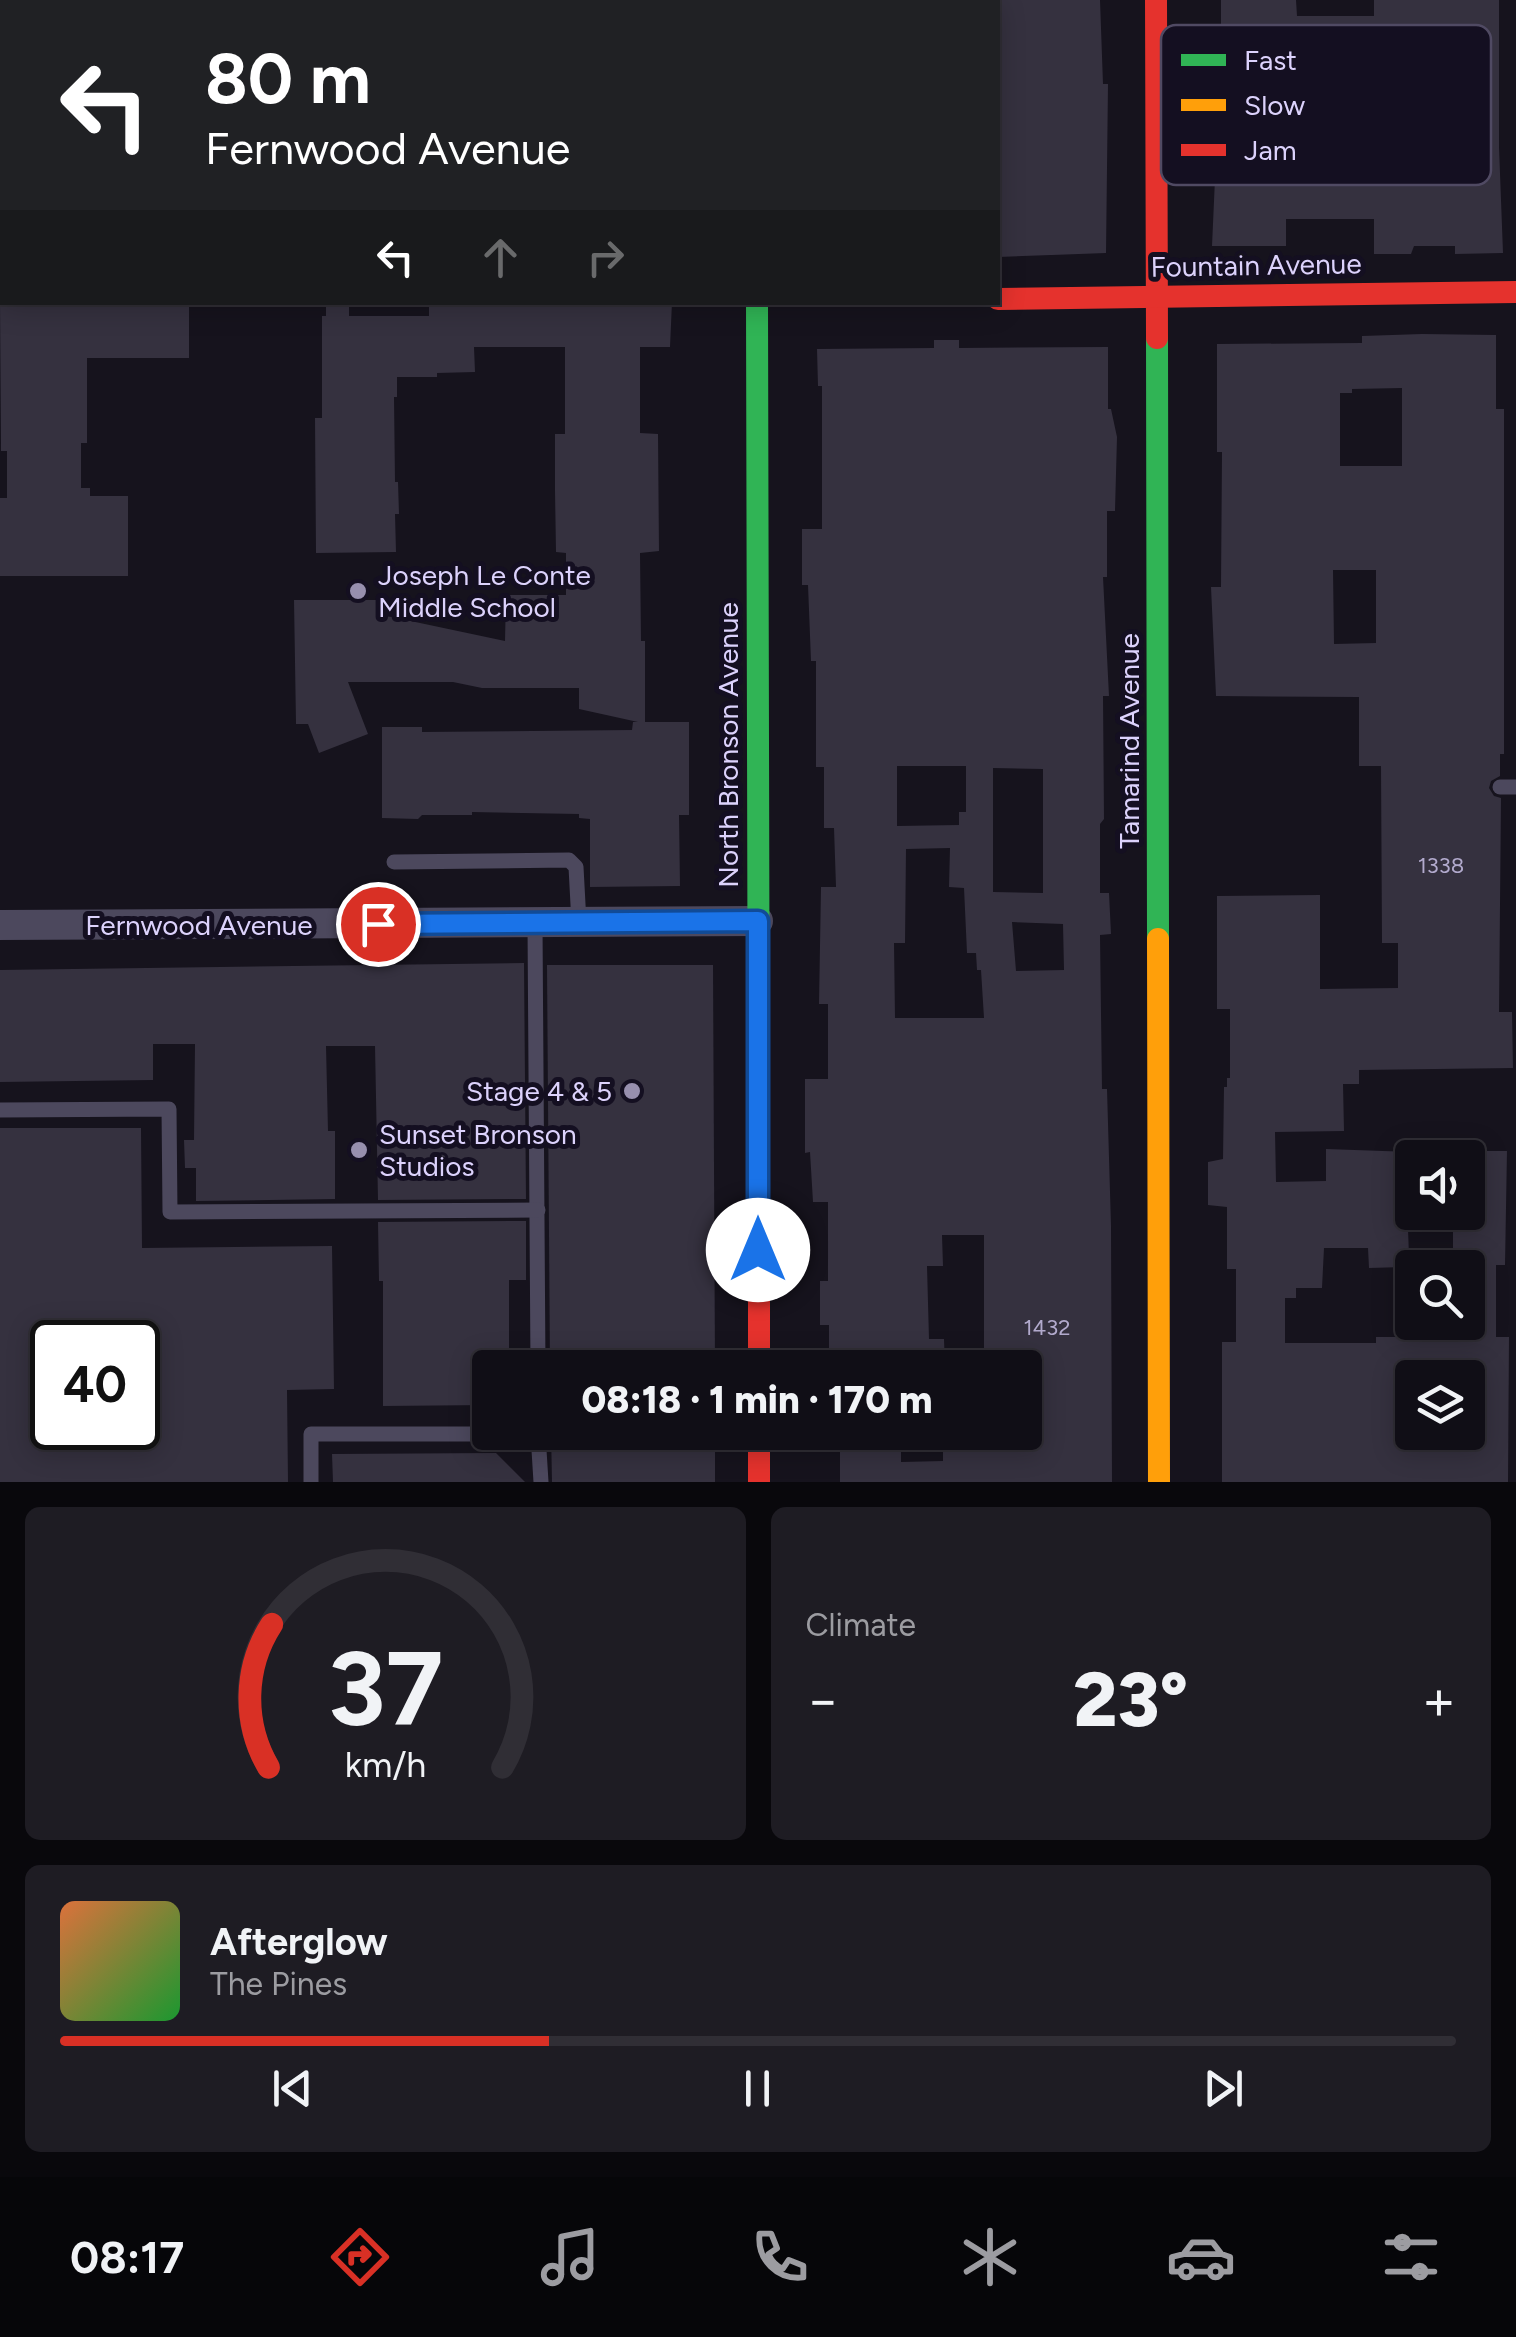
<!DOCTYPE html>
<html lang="en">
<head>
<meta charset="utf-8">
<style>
  :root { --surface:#100e16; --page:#1e1c23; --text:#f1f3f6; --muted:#9c9ca1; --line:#302e35; --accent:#d93025 }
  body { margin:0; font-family:Figtree,sans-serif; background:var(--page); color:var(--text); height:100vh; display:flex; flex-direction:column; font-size:38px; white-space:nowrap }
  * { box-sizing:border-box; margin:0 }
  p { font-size:32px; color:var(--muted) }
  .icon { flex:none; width:55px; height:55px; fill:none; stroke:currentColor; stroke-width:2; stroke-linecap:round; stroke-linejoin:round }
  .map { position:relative; height:1482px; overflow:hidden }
  .drawer { display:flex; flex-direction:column; gap:25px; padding:25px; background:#09080c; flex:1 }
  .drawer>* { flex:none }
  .top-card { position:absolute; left:0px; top:0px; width:1000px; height:305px; box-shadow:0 5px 25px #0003,0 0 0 2px var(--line); background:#202124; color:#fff; overflow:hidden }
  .buttons { position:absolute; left:1395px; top:1140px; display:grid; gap:20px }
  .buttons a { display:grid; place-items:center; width:90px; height:90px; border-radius:10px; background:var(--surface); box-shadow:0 5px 25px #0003,0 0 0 2px var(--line); font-size:50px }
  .speed { position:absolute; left:30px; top:1320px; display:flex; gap:20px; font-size:50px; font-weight:700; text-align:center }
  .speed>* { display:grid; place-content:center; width:130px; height:130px; border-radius:50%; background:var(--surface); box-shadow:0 5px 25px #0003,0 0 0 2px var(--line); line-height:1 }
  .speed .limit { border:5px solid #111; border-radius:15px; background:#fff; color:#111 }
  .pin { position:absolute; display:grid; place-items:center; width:85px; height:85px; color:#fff; margin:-42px; border:5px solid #fff; border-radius:50%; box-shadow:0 2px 10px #0007 }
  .me { position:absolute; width:110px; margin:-55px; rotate:0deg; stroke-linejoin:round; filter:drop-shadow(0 0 8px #0008) }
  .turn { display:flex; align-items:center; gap:35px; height:210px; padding:0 40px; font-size:45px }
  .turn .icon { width:130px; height:130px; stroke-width:2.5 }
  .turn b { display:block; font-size:70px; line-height:85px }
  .lanes { display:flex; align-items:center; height:95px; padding:0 40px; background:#0003; justify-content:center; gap:50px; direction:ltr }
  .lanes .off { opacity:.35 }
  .big { font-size:75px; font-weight:800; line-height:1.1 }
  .drawer .widget { flex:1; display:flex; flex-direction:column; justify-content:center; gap:15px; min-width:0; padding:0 35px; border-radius:15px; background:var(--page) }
  .drawer .dial { align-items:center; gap:0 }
  .dial svg { height:260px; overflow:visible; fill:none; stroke:var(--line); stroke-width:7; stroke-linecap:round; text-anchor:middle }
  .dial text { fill:var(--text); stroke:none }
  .song { display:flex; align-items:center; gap:30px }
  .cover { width:120px; height:120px; border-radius:15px; background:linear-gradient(135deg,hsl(20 70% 55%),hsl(130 70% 35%)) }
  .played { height:10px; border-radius:5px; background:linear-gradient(90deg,var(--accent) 35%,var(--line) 35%) }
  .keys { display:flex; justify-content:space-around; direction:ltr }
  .heat { display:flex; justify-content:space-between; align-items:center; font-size:55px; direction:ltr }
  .drawer .tiles { flex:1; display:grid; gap:25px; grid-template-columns:1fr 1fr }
  .widget:last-child { grid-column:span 2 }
  .trip { position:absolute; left:472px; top:1350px; width:570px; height:100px; border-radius:10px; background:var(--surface); box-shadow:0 5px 25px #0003,0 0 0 2px var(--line); font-weight:800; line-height:100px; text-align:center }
  .dock { display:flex; height:160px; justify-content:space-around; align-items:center; background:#060609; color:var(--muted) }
  .dock .icon { width:70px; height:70px }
  .dock .selected { color:var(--accent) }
  .dock b { font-size:45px; color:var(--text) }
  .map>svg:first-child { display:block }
  .building { fill:#35313f; fill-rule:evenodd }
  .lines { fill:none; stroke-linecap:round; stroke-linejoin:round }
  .lane { stroke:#4c485d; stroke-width:15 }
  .street { stroke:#4c485d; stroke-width:30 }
  .fast { stroke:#30b455; stroke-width:22 }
  .slow { stroke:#ff9f0a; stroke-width:22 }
  .jam { stroke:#e5322d; stroke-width:22 }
  .route-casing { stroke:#114b97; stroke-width:25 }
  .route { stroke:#1a73e8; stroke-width:18 }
  .poi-dot { fill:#978fae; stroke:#140f21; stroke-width:4 }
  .labels { text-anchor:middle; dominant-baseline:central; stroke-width:10; stroke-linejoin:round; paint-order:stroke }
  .number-label { font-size:22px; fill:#b2aacd }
  .street-label { font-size:28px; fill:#dcd2fc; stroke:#140f21 }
  .poi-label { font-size:28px; fill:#dcd2fc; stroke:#140f21; text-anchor:start }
  .key { fill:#140f21; stroke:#504a63; stroke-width:2.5 }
  .key-label { font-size:28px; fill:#dcd2fc }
</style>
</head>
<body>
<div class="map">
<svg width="1516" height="1482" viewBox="0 0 1516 1482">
  <rect width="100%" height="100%" fill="#16131d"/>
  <g class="building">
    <polygon points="998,0 1100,0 1103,84 1108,84 1106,253 998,257"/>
    <path d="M1221,0H1296L1297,16H1374V0H1499V147L1503,253L1455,254V246H1414L1411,254H1374V219H1286V246H1212L1216,156H1221ZM1409,66L1408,147H1354V134L1339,135V67Z"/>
    <polygon points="0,302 189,302 189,358 87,358 87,443 81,443 81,488 90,488 90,496 128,496 128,576 0,576 0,498 7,498 7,451 1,451 1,444"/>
    <polygon points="326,302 349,302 349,316 429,316 429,302 672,302 670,347 640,347 640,433 658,434 659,551 640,553 641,641 645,641 645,722 689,722 689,815 679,815 680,886 590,887 590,819 579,818 579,814 472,812 472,815 422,815 418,819 382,818 382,727 422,727 422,732 632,730 633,722 638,722 579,709 579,688 482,688 453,682 348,682 368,734 319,753 308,724 296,724 294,600 387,600 387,616 505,641 506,595 566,595 566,553 556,552 555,491 555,434 565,434 565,347 474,347 475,372 437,373 437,377 397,377 397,397 394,397 395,482 398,482 399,514 395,514 396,552 316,553 315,418 322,418 322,316 326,316"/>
    <path d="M1422,334L1496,335V409H1504V754H1500V776L1491,781L1489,788L1494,796L1501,798L1499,1012H1512L1513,1068L1359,1070V1084H1343L1344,1131L1275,1132L1276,1182L1326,1181V1149L1412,1152V1201H1407L1409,1256H1403L1404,1267L1369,1268L1368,1248H1324L1322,1288H1296V1298H1285V1343H1376V1337H1433V1322H1468V1264L1453,1260V1226H1468V1151H1507L1505,1265H1496V1337H1509L1508,1482H1222V1342H1236V1269H1227V1207L1208,1205V1162L1223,1159L1224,1087H1227V1078H1230V1009H1217V896L1320,895V989L1398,988V943H1382L1381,766H1359V697L1216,696L1211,587H1221L1222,452H1217V344L1362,343V336ZM1402,388V466H1340V393H1352V389ZM1333,570H1376V643L1334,644ZM1412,1378H1468V1432H1412Z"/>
    <path d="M934,340H959V348L1108,347V409H1111L1117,437L1115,511H1107V577H1103L1109,696H1103L1104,819L1100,824V893H1109L1111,934L1100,935L1102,1089H1107L1111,1226L1112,1482H840V1432H901V1462L943,1461V1432H1025V1368H984V1235H942L943,1266H927L929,1339H944L945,1368H829V1325H820V1281H828V1202H813L810,1152L805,1153V1079H828V1004H819L821,887H836L834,828H824V767H816V661H811L808,585H802V529H822V386H818L817,349L934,348ZM897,766H966V812H959V825L897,826ZM993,768L1043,769V893L993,892ZM950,848L949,887L964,888L967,953H976L977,970H981L984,1018H895L894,943H905L906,849ZM1012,922L1063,924L1064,970L1016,971Z"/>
    <polygon points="524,963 526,1199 378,1200 375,1046 326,1046 328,1131 335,1131 335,1199 196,1201 196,1168 185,1168 184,1140 194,1140 195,1044 153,1044 153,1080 0,1082 0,970"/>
    <polygon points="547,965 713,965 715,1368 550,1368"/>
    <path d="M0,1128H141L142,1248L332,1246L334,1389L287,1390L288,1482H0ZM52,1342H138V1428H52Z"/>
    <polygon points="526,1221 526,1280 509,1280 509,1368 490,1368 490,1405 383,1406 383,1281 379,1281 378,1222"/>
    <polygon points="551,1432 715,1432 715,1482 552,1482"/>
    <polygon points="496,1453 525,1482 333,1482 332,1454"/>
  </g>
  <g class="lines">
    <g class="lane">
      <polyline points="1500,787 1516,787"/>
      <polyline points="394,862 569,860 576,867 579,923"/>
      <polyline points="535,924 538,1368"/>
      <polyline points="0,1110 169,1109 170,1212 538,1210"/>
      <polyline points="311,1482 311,1434 538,1434 541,1482"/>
    </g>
    <g class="street">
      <polyline points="0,10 2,9"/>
      <polyline points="0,925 758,921"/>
    </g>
    <g class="fast">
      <polyline points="757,302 759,1177"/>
      <polyline points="1157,338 1158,939"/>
    </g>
    <polyline class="slow" points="1158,939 1159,1482"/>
    <g class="jam">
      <polyline points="750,0 750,2"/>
      <polyline points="1156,0 1157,338"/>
      <polyline points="998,299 1516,292"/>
      <polyline points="759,1177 759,1368"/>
      <polyline points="759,1432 759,1482"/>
    </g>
  </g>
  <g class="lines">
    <defs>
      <polyline id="route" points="378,924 758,921 758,1250"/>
    </defs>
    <use href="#route" class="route-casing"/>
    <use href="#route" class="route"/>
  </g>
  <g class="poi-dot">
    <circle cx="358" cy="591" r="10"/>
    <circle cx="632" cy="1091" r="10"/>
    <circle cx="359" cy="1150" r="10"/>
  </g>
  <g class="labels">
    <g class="number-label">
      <text x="1441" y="865">1338</text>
      <text x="1047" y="1327">1432</text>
    </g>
    <g class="street-label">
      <text transform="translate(1256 265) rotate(-1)">Fountain Avenue</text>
      <text transform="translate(1129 741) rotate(-90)">Tamarind Avenue</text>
      <text transform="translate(728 745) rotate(-90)">North Bronson Avenue</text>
      <text x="199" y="925">Fernwood Avenue</text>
    </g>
    <g class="poi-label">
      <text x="378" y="575">Joseph Le Conte<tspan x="378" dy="32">Middle School</tspan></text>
      <text x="612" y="1091" text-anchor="end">Stage 4 &amp; 5</text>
      <text x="379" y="1134">Sunset Bronson<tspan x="379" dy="32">Studios</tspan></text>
    </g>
  </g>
  <rect x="1161" y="25" width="330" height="160" rx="15" class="key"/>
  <rect x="1181" y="54" width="45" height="12" fill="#30b455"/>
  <rect x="1181" y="99" width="45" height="12" fill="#ff9f0a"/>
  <rect x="1181" y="144" width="45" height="12" fill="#e5322d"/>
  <g class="key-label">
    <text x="1244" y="70">Fast</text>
    <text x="1244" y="115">Slow</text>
    <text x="1244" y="160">Jam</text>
  </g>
</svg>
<div class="buttons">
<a><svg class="icon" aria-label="sound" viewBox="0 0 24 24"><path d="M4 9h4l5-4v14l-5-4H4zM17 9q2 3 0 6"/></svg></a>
<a><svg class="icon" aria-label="search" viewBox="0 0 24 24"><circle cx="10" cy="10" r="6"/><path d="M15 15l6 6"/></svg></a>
<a><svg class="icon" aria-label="layers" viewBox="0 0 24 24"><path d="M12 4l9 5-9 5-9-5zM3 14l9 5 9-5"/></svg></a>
</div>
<div class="speed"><div class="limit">40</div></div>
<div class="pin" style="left:378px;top:924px;background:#d93025"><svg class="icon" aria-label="arrive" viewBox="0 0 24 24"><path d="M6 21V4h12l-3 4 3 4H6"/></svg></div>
<svg class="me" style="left:758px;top:1250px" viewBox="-20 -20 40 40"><circle r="19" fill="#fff"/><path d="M0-13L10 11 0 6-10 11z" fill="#1a73e8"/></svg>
<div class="trip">08:18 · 1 min · 170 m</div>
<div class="top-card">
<div class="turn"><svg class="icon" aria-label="left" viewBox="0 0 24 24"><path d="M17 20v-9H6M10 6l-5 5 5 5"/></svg><div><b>80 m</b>Fernwood Avenue</div></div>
<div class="lanes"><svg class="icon" aria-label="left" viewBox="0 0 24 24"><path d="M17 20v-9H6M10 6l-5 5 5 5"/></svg><svg class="icon off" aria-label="ahead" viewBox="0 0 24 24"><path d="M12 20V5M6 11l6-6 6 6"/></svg><svg class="icon off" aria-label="right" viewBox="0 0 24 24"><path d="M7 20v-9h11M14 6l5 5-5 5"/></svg></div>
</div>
</div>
<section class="drawer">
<div class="tiles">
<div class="widget dial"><svg viewBox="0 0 100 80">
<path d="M14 69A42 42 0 1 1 86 69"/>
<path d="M14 69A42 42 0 0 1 15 25" stroke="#d93025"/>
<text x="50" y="56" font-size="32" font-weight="700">37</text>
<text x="50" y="72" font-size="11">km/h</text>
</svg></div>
<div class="widget"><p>Climate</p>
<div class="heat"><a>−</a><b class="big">23°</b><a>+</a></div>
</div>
<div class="widget">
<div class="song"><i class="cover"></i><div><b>Afterglow</b><p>The Pines</p></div></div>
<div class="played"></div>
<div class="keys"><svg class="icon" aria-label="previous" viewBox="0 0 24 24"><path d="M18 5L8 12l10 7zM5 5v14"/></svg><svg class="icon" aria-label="pause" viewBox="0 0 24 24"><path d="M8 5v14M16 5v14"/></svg><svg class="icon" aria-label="next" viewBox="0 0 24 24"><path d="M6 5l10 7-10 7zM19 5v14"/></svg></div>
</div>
</div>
</section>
<nav class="dock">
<b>08:17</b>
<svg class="icon selected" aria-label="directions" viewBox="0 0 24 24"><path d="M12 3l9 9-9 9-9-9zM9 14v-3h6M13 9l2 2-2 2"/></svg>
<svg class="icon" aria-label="music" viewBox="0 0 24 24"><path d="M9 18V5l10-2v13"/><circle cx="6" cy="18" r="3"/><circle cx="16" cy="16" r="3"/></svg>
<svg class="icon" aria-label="phone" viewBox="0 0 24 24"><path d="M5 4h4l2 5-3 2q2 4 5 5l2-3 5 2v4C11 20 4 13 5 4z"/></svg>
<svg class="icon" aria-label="climate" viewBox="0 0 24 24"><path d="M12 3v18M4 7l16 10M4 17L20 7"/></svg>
<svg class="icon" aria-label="car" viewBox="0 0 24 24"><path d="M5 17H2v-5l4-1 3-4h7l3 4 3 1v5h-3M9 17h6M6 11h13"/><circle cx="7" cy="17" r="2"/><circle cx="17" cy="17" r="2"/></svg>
<svg class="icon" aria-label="filters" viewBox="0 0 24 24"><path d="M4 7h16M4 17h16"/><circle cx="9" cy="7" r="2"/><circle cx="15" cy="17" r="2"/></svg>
</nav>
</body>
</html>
